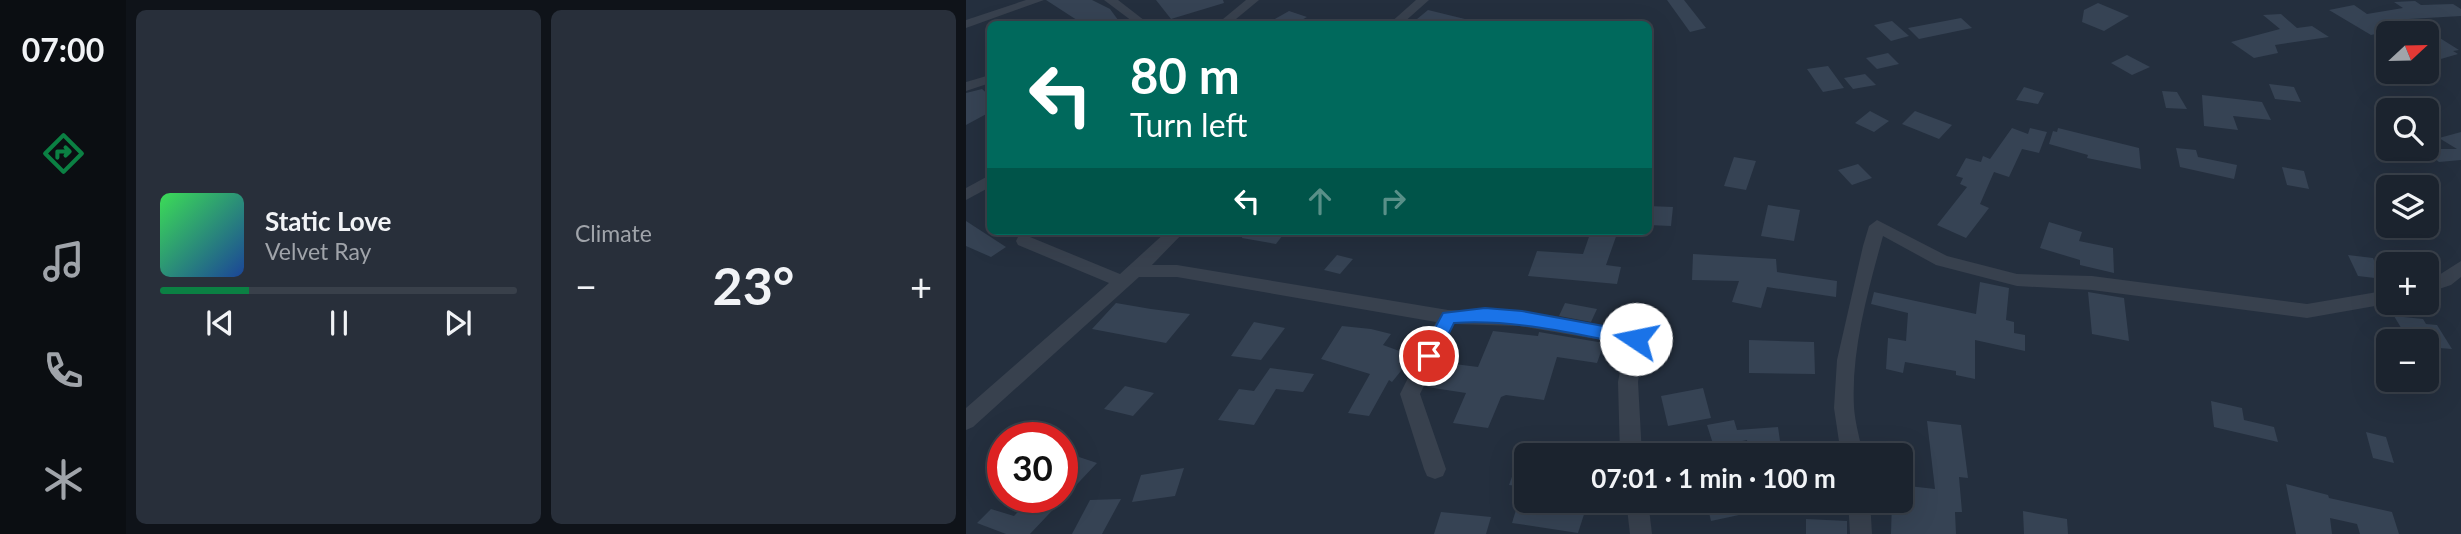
<!DOCTYPE html>
<html lang="en">
<head>
<meta charset="utf-8">
<style>
  :root { --surface:#1b232e; --page:#282f3a; --text:#f1f3f6; --muted:#a0a4aa; --line:#39404a; --accent:#0b8043 }
  body { margin:0; font-family:Lato,sans-serif; background:var(--page); color:var(--text); height:100vh; display:flex; flex-direction:column; font-size:26px; white-space:nowrap }
  * { box-sizing:border-box; margin:0 }
  p { font-size:23px; color:var(--muted) }
  .icon { flex:none; width:38px; height:38px; fill:none; stroke:currentColor; stroke-width:2; stroke-linecap:round; stroke-linejoin:round }
  .map { position:relative; flex:1; overflow:hidden }
  .details { display:flex; flex-direction:column; gap:10px; padding:10px; background:#0f1319; width:840px }
  .details>* { flex:none }
  .guide { position:absolute; left:21px; top:21px; width:665px; height:214px; border-radius:10px; box-shadow:0 7px 28px #0002,0 0 0 2px var(--line); background:#00695c; color:#fff; overflow:hidden }
  .needle { width:46px; rotate:68deg }
  .fabs { position:absolute; left:1410px; top:21px; display:grid; gap:14px }
  .fabs a { display:grid; place-items:center; width:63px; height:63px; border-radius:10px; background:var(--surface); box-shadow:0 7px 28px #0002,0 0 0 2px var(--line); font-size:35px }
  .speed { position:absolute; left:21px; top:422px; display:flex; gap:14px; font-size:35px; font-weight:700; text-align:center }
  .speed>* { display:grid; place-content:center; width:91px; height:91px; border-radius:50%; background:var(--surface); box-shadow:0 7px 28px #0002,0 0 0 2px var(--line); line-height:1 }
  .speed .limit { border:10px solid #d22; background:#fff; color:#111 }
  .pin { position:absolute; display:grid; place-items:center; width:60px; height:60px; color:#fff; margin:-30px; border:4px solid #fff; border-radius:50%; box-shadow:0 2px 7px #0007 }
  .me { position:absolute; width:77px; margin:-38px; rotate:281deg; stroke-linejoin:round; filter:drop-shadow(0 0 5px #0008) }
  .turn { display:flex; align-items:center; gap:24px; height:147px; padding:0 28px; font-size:32px }
  .turn .icon { width:91px; height:91px; stroke-width:2.5 }
  .turn b { display:block; font-size:49px; line-height:60px }
  .lanes { display:flex; align-items:center; height:66px; padding:0 28px; background:#0003; justify-content:center; gap:35px; direction:ltr }
  .lanes .off { opacity:.35 }
  .big { font-size:52px; font-weight:700; line-height:1.1 }
  .details .card { flex:1; display:flex; flex-direction:column; justify-content:center; gap:10px; min-width:0; padding:0 24px; border-radius:10px; background:var(--page) }
  .song { display:flex; align-items:center; gap:21px }
  .cover { width:84px; height:84px; border-radius:10px; background:linear-gradient(135deg,hsl(130 70% 55%),hsl(220 70% 35%)) }
  .played { height:7px; border-radius:4px; background:linear-gradient(90deg,var(--accent) 25%,var(--line) 25%) }
  .keys { display:flex; justify-content:space-around; direction:ltr }
  .heat { display:flex; justify-content:space-between; align-items:center; font-size:38px; direction:ltr }
  .details .tiles { flex:1; display:grid; gap:10px; grid-template-columns:repeat(2,1fr) }
  .trip { position:absolute; left:548px; top:443px; width:399px; height:70px; border-radius:10px; background:var(--surface); box-shadow:0 7px 28px #0002,0 0 0 2px var(--line); font-weight:700; line-height:70px; text-align:center }
  main { display:flex; flex:1; min-height:0 }
  .menu { display:flex; flex-direction:column; width:126px; justify-content:space-around; align-items:center; background:#0b0e12; color:var(--muted) }
  .menu .icon { width:49px; height:49px }
  .menu .selected { color:var(--accent) }
  .menu b { font-size:32px; color:var(--text) }
  .map>svg:first-child { display:block }
  .building { fill:#364354 }
  .lines { fill:none; stroke-linecap:round; stroke-linejoin:round }
  .minor { fill:#38414e; fill-rule:evenodd }
  .route { fill:#1a73e8; stroke:#114b97; stroke-width:2 }
</style>
</head>
<body>
<main>
<nav class="menu">
<b>07:00</b>
<svg class="icon selected" aria-label="directions" viewBox="0 0 24 24"><path d="M12 3l9 9-9 9-9-9zM9 14v-3h6M13 9l2 2-2 2"/></svg>
<svg class="icon" aria-label="music" viewBox="0 0 24 24"><path d="M9 18V5l10-2v13"/><circle cx="6" cy="18" r="3"/><circle cx="16" cy="16" r="3"/></svg>
<svg class="icon" aria-label="phone" viewBox="0 0 24 24"><path d="M5 4h4l2 5-3 2q2 4 5 5l2-3 5 2v4C11 20 4 13 5 4z"/></svg>
<svg class="icon" aria-label="climate" viewBox="0 0 24 24"><path d="M12 3v18M4 7l16 10M4 17L20 7"/></svg>
</nav>
<section class="details">
<div class="tiles">
<div class="card">
<div class="song"><i class="cover"></i><div><b>Static Love</b><p>Velvet Ray</p></div></div>
<div class="played"></div>
<div class="keys"><svg class="icon" aria-label="previous" viewBox="0 0 24 24"><path d="M18 5L8 12l10 7zM5 5v14"/></svg><svg class="icon" aria-label="pause" viewBox="0 0 24 24"><path d="M8 5v14M16 5v14"/></svg><svg class="icon" aria-label="next" viewBox="0 0 24 24"><path d="M6 5l10 7-10 7zM19 5v14"/></svg></div>
</div>
<div class="card"><p>Climate</p>
<div class="heat"><a>−</a><b class="big">23°</b><a>+</a></div>
</div>
</div>
</section>
<div class="map">
<svg width="1495" height="534" viewBox="0 0 1495 534">
  <rect width="100%" height="100%" fill="#242f3e"/>
  <g class="building">
    <polygon points="80,0 126,0 144,9 155,24 117,24"/>
    <polygon points="190,0 257,0 258,3 205,19"/>
    <polygon points="701,0 718,0 740,28 724,32"/>
    <polygon points="1449,1 1455,5 1487,4 1495,9 1495,16 1443,19 1451,24 1405,35 1363,10 1388,5 1401,14 1437,8 1428,2"/>
    <polygon points="1132,3 1163,16 1138,31 1116,22 1118,10"/>
    <polygon points="462,10 503,20 502,24 445,24"/>
    <polygon points="323,11 341,17 328,24 300,24"/>
    <polygon points="1315,14 1331,28 1346,26 1363,37 1309,45 1312,53 1288,58 1265,42 1314,29 1297,15"/>
    <polygon points="995,18 1006,28 953,39 942,28"/>
    <polygon points="926,21 943,36 925,41 908,25"/>
    <polygon points="1461,30 1493,50 1487,51 1492,54 1461,63"/>
    <polygon points="922,53 933,64 911,69 900,58"/>
    <polygon points="1161,55 1184,67 1166,75 1145,63"/>
    <polygon points="862,66 878,88 857,92 841,69"/>
    <polygon points="899,74 910,85 887,89 878,78"/>
    <polygon points="1303,84 1328,87 1335,102 1309,99"/>
    <polygon points="1058,87 1078,93 1072,104 1050,100"/>
    <polygon points="16,89 24,96 24,112 0,125 0,93"/>
    <polygon points="1196,91 1211,92 1221,109 1200,108"/>
    <polygon points="1236,95 1296,102 1305,120 1267,116 1272,130 1238,126"/>
    <polygon points="904,111 923,121 908,132 889,123"/>
    <polygon points="949,111 986,125 973,139 936,124"/>
    <polygon points="1046,128 1062,134 1064,128 1081,132 1073,153 1056,149 1043,177 1028,172 1014,204 1023,208 1000,238 971,225 1001,187 994,184 997,178 990,176 1000,158 1015,162 1017,156 1024,159"/>
    <polygon points="1092,128 1173,148 1175,169 1121,158 1122,155 1083,144 1087,131 1091,132"/>
    <polygon points="1495,132 1495,160 1473,162 1458,149 1491,149 1473,138"/>
    <polygon points="1210,148 1230,150 1232,157 1271,165 1269,175 1268,179 1214,167"/>
    <polygon points="768,157 790,161 780,190 758,186"/>
    <polygon points="892,164 906,178 886,185 872,170"/>
    <polygon points="1316,167 1338,171 1343,189 1321,185"/>
    <polygon points="802,205 834,210 828,241 795,236"/>
    <polygon points="682,206 707,207 705,226 682,225"/>
    <polygon points="0,221 40,247 25,257 0,246"/>
    <polygon points="1083,222 1116,232 1113,241 1147,248 1148,273 1114,265 1114,260 1074,248"/>
    <polygon points="277,231 320,231 310,244 276,238"/>
    <polygon points="625,231 652,231 640,265 655,267 651,284 562,276 571,251 617,254"/>
    <polygon points="727,254 810,259 811,272 871,281 870,297 801,287 795,308 766,302 773,281 726,280"/>
    <polygon points="371,255 387,259 374,274 358,270"/>
    <polygon points="1382,255 1407,258 1417,279 1392,276"/>
    <polygon points="1014,282 1043,288 1040,320 1048,322 1048,333 1059,335 1059,351 1009,340 1009,379 990,375 990,371 939,362 937,373 920,369 922,338 940,341 942,313 905,304 908,292 1010,314"/>
    <polygon points="1122,292 1158,298 1163,341 1126,334"/>
    <polygon points="150,303 185,309 224,314 200,343 126,329"/>
    <polygon points="599,303 631,309 625,322 593,316"/>
    <polygon points="1428,316 1457,319 1460,324 1471,325 1486,349 1461,347 1461,341 1443,341"/>
    <polygon points="288,322 319,328 295,360 265,356"/>
    <polygon points="376,326 405,329 425,334 417,345 447,356 426,382 423,380 403,416 382,413 404,374 355,359"/>
    <polygon points="527,331 572,336 573,332 638,343 631,363 591,357 578,400 540,395 535,397 522,428 487,423 500,393 461,387 473,362 512,367"/>
    <polygon points="783,340 848,342 849,374 783,373"/>
    <polygon points="304,368 348,374 337,392 310,389 288,425 252,420 273,389 288,391"/>
    <polygon points="159,386 188,393 167,416 138,409"/>
    <polygon points="737,388 745,418 702,426 695,396"/>
    <polygon points="1245,401 1276,408 1278,420 1308,427 1312,442 1248,427"/>
    <polygon points="768,420 771,430 812,427 816,455 783,455 781,440 748,447 741,425"/>
    <polygon points="961,421 995,425 1002,478 993,477 996,512 989,512 990,534 925,534 926,500 934,500 934,485 969,489"/>
    <polygon points="1400,432 1420,437 1428,463 1407,458"/>
    <polygon points="558,444 560,487 543,485"/>
    <polygon points="107,455 131,463 64,534 40,534 11,523 25,509 48,516 66,497 96,497 96,466"/>
    <polygon points="218,468 209,496 166,502 175,475"/>
    <polygon points="1320,484 1362,495 1363,498 1426,512 1433,534 1394,534 1391,524 1364,518 1366,534 1330,534"/>
    <polygon points="155,499 136,534 106,534 124,500"/>
    <polygon points="553,500 612,500 622,502 612,533 546,523"/>
    <polygon points="740,500 784,500 787,512 745,521"/>
    <polygon points="1057,511 1101,519 1102,534 1058,534"/>
    <polygon points="475,512 525,517 520,534 468,534"/>
    <polygon points="840,519 881,521 881,534 840,534"/>
  </g>
  <g class="lines">
    <g class="minor">
      <polygon points="60,0 78,0 0,28 0,20"/>
      <polygon points="138,0 152,0 183,24 170,24"/>
      <polygon points="280,0 293,0 264,24 251,24"/>
      <polygon points="450,0 463,0 436,24 423,24"/>
      <polygon points="24,75 24,83 0,91 0,82"/>
      <polygon points="24,175 24,187 0,200 0,188"/>
      <path d="M911,220L981,256L1051,274L1126,276L1341,304L1423,290V303H1426L1341,318L1126,290L1051,286L970,265L917,236C902,291 885,350 888,407C889,423 894,439 897,455H875L868,408L871,360L897,246L903,226Z"/>
      <polygon points="201,231 219,231 186,265 211,265 482,310 553,312 677,334 679,339 672,382 676,455 654,455 652,382 659,344 553,326 488,324 454,394 480,469 477,476 469,479 461,476 458,469 434,394 470,322 211,277 173,277 7,427 0,430 0,408 143,283 52,245 50,241 52,237 64,237 154,274"/>
      <polygon points="1495,261 1495,277 1485,285 1461,293 1461,279 1473,275"/>
      <polygon points="660,500 682,500 686,534 664,534"/>
      <polygon points="882,500 904,500 906,534 884,534"/>
    </g>
  </g>
  <path class="route" d="M519,308L556,311L670,332L676,334L678,339L676,344L670,346C609,334 550,319 488,323L469,361H457L454,356L477,313Z"/>
</svg>
<div class="fabs">
<a><svg class="needle" viewBox="-14 -14 28 28"><path d="M0-13l5 13h-10z" fill="#e53935"/><path d="M0 13l5-13h-10z" fill="#a0a4aa"/></svg></a>
<a><svg class="icon" aria-label="search" viewBox="0 0 24 24"><circle cx="10" cy="10" r="6"/><path d="M15 15l6 6"/></svg></a>
<a><svg class="icon" aria-label="layers" viewBox="0 0 24 24"><path d="M12 4l9 5-9 5-9-5zM3 14l9 5 9-5"/></svg></a>
<a>+</a>
<a>−</a>
</div>
<div class="speed"><div class="limit">30</div></div>
<div class="pin" style="left:463px;top:356px;background:#d93025"><svg class="icon" aria-label="arrive" viewBox="0 0 24 24"><path d="M6 21V4h12l-3 4 3 4H6"/></svg></div>
<svg class="me" style="left:670px;top:339px" viewBox="-20 -20 40 40"><circle r="19" fill="#fff"/><path d="M0-13L10 11 0 6-10 11z" fill="#1a73e8"/></svg>
<div class="trip">07:01 · 1 min · 100 m</div>
<div class="guide">
<div class="turn"><svg class="icon" aria-label="left" viewBox="0 0 24 24"><path d="M17 20v-9H6M10 6l-5 5 5 5"/></svg><div><b>80 m</b>Turn left</div></div>
<div class="lanes"><svg class="icon" aria-label="left" viewBox="0 0 24 24"><path d="M17 20v-9H6M10 6l-5 5 5 5"/></svg><svg class="icon off" aria-label="ahead" viewBox="0 0 24 24"><path d="M12 20V5M6 11l6-6 6 6"/></svg><svg class="icon off" aria-label="right" viewBox="0 0 24 24"><path d="M7 20v-9h11M14 6l5 5-5 5"/></svg></div>
</div>
</div>
</main>
</body>
</html>
